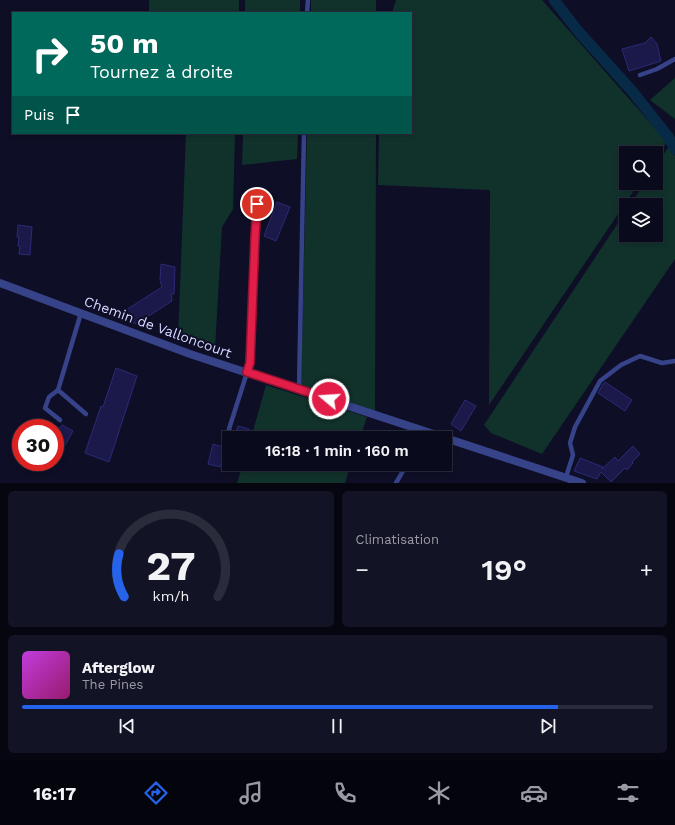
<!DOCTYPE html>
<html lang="fr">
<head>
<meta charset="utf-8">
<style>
  :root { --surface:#0a0a1d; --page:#131326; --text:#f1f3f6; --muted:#999aa4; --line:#2a2b3b; --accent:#2563eb }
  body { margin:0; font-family:"Work Sans",sans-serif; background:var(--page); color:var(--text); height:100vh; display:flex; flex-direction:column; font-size:15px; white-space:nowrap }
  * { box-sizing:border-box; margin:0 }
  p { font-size:13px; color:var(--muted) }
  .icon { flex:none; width:22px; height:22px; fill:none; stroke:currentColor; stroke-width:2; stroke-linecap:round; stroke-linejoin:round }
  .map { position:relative; height:483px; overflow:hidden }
  .side { display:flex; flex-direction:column; gap:8px; padding:8px; background:#060610; flex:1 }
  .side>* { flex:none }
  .banner { position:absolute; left:12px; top:12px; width:400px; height:122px; border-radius:0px; box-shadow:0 2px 6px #0003,0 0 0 1px var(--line); background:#00695c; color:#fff; overflow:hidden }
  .buttons { position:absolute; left:619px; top:146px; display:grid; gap:8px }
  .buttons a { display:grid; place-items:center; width:44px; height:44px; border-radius:0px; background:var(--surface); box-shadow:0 2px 6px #0003,0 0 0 1px var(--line); font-size:20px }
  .speed { position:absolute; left:12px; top:419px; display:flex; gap:8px; font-size:20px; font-weight:700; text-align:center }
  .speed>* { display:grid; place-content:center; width:52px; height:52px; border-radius:50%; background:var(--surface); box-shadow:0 2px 6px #0003,0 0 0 1px var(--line); line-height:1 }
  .speed .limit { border:6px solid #d22; background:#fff; color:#111 }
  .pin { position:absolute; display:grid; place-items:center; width:34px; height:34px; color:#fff; margin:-17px; border:2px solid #fff; border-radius:50%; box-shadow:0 1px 4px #0007 }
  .me { position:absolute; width:44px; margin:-22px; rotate:288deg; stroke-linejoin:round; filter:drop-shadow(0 0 3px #0008) }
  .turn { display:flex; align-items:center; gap:14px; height:84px; padding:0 12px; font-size:18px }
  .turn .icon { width:52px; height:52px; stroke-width:2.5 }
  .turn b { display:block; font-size:28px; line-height:34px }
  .then { display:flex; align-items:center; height:38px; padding:0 12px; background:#0003; gap:8px; font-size:15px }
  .big { font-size:30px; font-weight:600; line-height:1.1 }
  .side .card { flex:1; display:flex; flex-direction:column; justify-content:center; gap:6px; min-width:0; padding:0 14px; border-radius:6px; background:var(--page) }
  .side .dial { align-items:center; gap:0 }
  .dial svg { height:104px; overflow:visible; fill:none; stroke:var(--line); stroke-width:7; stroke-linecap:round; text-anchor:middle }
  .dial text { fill:var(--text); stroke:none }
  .song { display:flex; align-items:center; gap:12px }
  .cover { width:48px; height:48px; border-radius:6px; background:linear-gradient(135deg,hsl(290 70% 55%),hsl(320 70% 35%)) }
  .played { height:4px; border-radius:2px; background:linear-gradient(90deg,var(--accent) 85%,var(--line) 85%) }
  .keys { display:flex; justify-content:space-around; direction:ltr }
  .heat { display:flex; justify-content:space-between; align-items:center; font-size:22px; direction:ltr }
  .side .tiles { flex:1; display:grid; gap:8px; grid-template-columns:1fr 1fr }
  .card:last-child { grid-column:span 2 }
  .trip { position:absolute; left:222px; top:431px; width:230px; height:40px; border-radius:0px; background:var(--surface); box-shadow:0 2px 6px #0003,0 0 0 1px var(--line); font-weight:600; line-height:40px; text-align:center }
  .dock { display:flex; height:64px; justify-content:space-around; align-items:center; background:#04040c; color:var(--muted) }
  .dock .icon { width:28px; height:28px }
  .dock .active { color:var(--accent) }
  .dock b { font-size:18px; color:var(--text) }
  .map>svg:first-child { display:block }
  .green { fill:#11322b }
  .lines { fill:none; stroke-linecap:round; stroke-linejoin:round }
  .canal { stroke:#072a47; stroke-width:11 }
  .building { fill:#1a1949; stroke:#2b2a76 }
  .service { stroke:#374389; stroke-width:4.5 }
  .minor { stroke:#374389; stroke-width:8 }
  .route-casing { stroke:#92132f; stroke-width:10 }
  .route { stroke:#e11d48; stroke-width:7 }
  .labels { text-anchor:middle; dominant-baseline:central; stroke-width:4; stroke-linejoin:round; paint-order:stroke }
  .street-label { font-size:14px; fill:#d4d7ff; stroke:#0e0e27 }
</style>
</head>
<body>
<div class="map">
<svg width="675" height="483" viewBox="0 0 675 483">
  <rect width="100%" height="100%" fill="#0e0e27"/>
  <g class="green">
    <rect x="149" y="0" width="90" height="13"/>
    <rect x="245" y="0" width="55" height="13"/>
    <rect x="311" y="0" width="65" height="13"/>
    <polygon points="396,0 542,0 667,142 656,158 656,153 626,153 626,183 639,183 489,405 490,190 378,185 379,133 411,133 411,13 392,13"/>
    <polygon points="675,78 675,119 650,100"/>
    <polygon points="186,133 235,133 233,209 222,227 215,348 178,339"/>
    <polygon points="243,133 298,133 297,159 242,165"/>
    <polygon points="307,133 376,133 375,412 301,386"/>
    <polygon points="669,146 675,156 675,259 542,454 491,433 484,425 626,211 626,235 656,235 656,205 630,205 645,183 656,183 656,166"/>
    <polygon points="266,385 367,417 360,438 251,438"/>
    <polygon points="243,464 351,464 345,483 237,483"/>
  </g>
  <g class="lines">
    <polyline class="canal" points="554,0 578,31 632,91 669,138 675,149"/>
  </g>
  <g class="building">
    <polygon points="651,37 657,44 661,61 629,71 622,49 645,43"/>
    <polygon points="277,202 290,207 276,241 264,236"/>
    <polygon points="18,225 32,227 30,255 19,254 20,246 18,246 19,237 17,237"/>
    <polygon points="161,264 175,267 174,294 171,294 172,301 136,324 123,317 126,310 162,287 160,280"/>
    <polygon points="116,368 137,376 109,462 85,453 101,406 103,407"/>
    <polygon points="605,382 632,400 625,411 598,393 603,384"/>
    <polygon points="465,400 476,406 461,431 451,424"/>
    <polygon points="62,425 73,431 65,445 55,439 55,426 60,428"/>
    <polygon points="238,426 249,429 247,437 235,434"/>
    <polygon points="213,444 229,449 229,462 222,460 220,467 208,464"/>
    <polygon points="633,446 640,454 632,462 633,463 627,470 625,468 611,482 601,472 597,479 574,471 580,458 603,467 602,469 615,457 618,461"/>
  </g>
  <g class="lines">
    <g class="service">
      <polyline points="307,13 308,0"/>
      <polyline points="640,75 657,69 675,59"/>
      <polyline points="81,313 58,390 86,414"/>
      <polyline points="299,389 304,133"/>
      <polyline points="58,390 49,397 45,408 60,420"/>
      <polyline points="235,438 232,436 229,429 250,363 255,238 257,204"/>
      <polyline points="414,438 417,428"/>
      <polyline points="566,477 573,455 570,443 575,427 600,381 621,365 640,356 662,363 675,361"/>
      <polyline points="396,483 407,464"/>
    </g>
    <polyline class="minor" points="0,283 190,354 582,483"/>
  </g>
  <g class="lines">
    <defs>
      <polyline id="route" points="257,204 255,238 250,363 247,372 329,399"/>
    </defs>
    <use href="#route" class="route-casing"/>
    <use href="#route" class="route"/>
  </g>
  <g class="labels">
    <g class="street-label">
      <text transform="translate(158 327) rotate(20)">Chemin de Valloncourt</text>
    </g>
  </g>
</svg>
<div class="buttons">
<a><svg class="icon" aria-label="search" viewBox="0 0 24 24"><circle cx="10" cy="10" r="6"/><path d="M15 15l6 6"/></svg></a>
<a><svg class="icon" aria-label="layers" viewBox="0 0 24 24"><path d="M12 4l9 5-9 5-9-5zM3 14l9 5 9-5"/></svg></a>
</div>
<div class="speed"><div class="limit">30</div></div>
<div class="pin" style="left:257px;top:204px;background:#d93025"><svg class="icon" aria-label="arrive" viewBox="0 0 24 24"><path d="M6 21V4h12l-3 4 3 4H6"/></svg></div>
<svg class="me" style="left:329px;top:399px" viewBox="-20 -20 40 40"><circle r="17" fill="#e11d48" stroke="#fff" stroke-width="3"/><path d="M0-11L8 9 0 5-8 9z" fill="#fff"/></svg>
<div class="trip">16:18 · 1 min · 160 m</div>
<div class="banner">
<div class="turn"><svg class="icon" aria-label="right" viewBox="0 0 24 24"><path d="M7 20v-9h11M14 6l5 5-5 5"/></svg><div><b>50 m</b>Tournez à droite</div></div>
<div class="then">Puis<svg class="icon" aria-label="arrive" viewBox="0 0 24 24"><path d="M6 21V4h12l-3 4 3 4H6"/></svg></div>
</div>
</div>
<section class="side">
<div class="tiles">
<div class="card dial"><svg viewBox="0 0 100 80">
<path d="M14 69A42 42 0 1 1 86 69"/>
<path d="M14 69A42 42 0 0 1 10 36" stroke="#2563eb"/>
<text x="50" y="56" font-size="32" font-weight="700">27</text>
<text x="50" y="72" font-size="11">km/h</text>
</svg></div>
<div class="card"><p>Climatisation</p>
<div class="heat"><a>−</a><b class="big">19°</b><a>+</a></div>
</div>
<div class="card">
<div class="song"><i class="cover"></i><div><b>Afterglow</b><p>The Pines</p></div></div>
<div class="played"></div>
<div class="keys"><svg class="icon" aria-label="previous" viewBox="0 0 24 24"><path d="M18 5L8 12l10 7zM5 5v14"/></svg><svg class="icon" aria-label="pause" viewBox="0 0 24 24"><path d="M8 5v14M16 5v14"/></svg><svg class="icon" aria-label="next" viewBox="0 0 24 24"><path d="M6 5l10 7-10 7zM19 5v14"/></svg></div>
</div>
</div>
</section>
<nav class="dock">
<b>16:17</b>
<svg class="icon active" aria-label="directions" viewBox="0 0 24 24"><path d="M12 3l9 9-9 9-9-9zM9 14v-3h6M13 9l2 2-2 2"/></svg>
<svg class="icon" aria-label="music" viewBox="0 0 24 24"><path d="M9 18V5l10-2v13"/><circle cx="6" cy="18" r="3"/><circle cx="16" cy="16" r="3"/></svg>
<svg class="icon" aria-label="phone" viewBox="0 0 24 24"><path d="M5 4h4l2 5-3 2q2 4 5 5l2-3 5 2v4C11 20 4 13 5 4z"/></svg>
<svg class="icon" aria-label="climate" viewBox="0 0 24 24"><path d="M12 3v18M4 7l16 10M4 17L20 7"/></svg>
<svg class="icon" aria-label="car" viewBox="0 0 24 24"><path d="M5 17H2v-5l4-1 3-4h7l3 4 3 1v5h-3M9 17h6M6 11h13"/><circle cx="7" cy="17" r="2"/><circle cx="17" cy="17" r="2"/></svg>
<svg class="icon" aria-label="filters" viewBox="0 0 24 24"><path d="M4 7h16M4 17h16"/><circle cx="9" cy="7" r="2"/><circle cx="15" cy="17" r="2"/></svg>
</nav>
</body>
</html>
